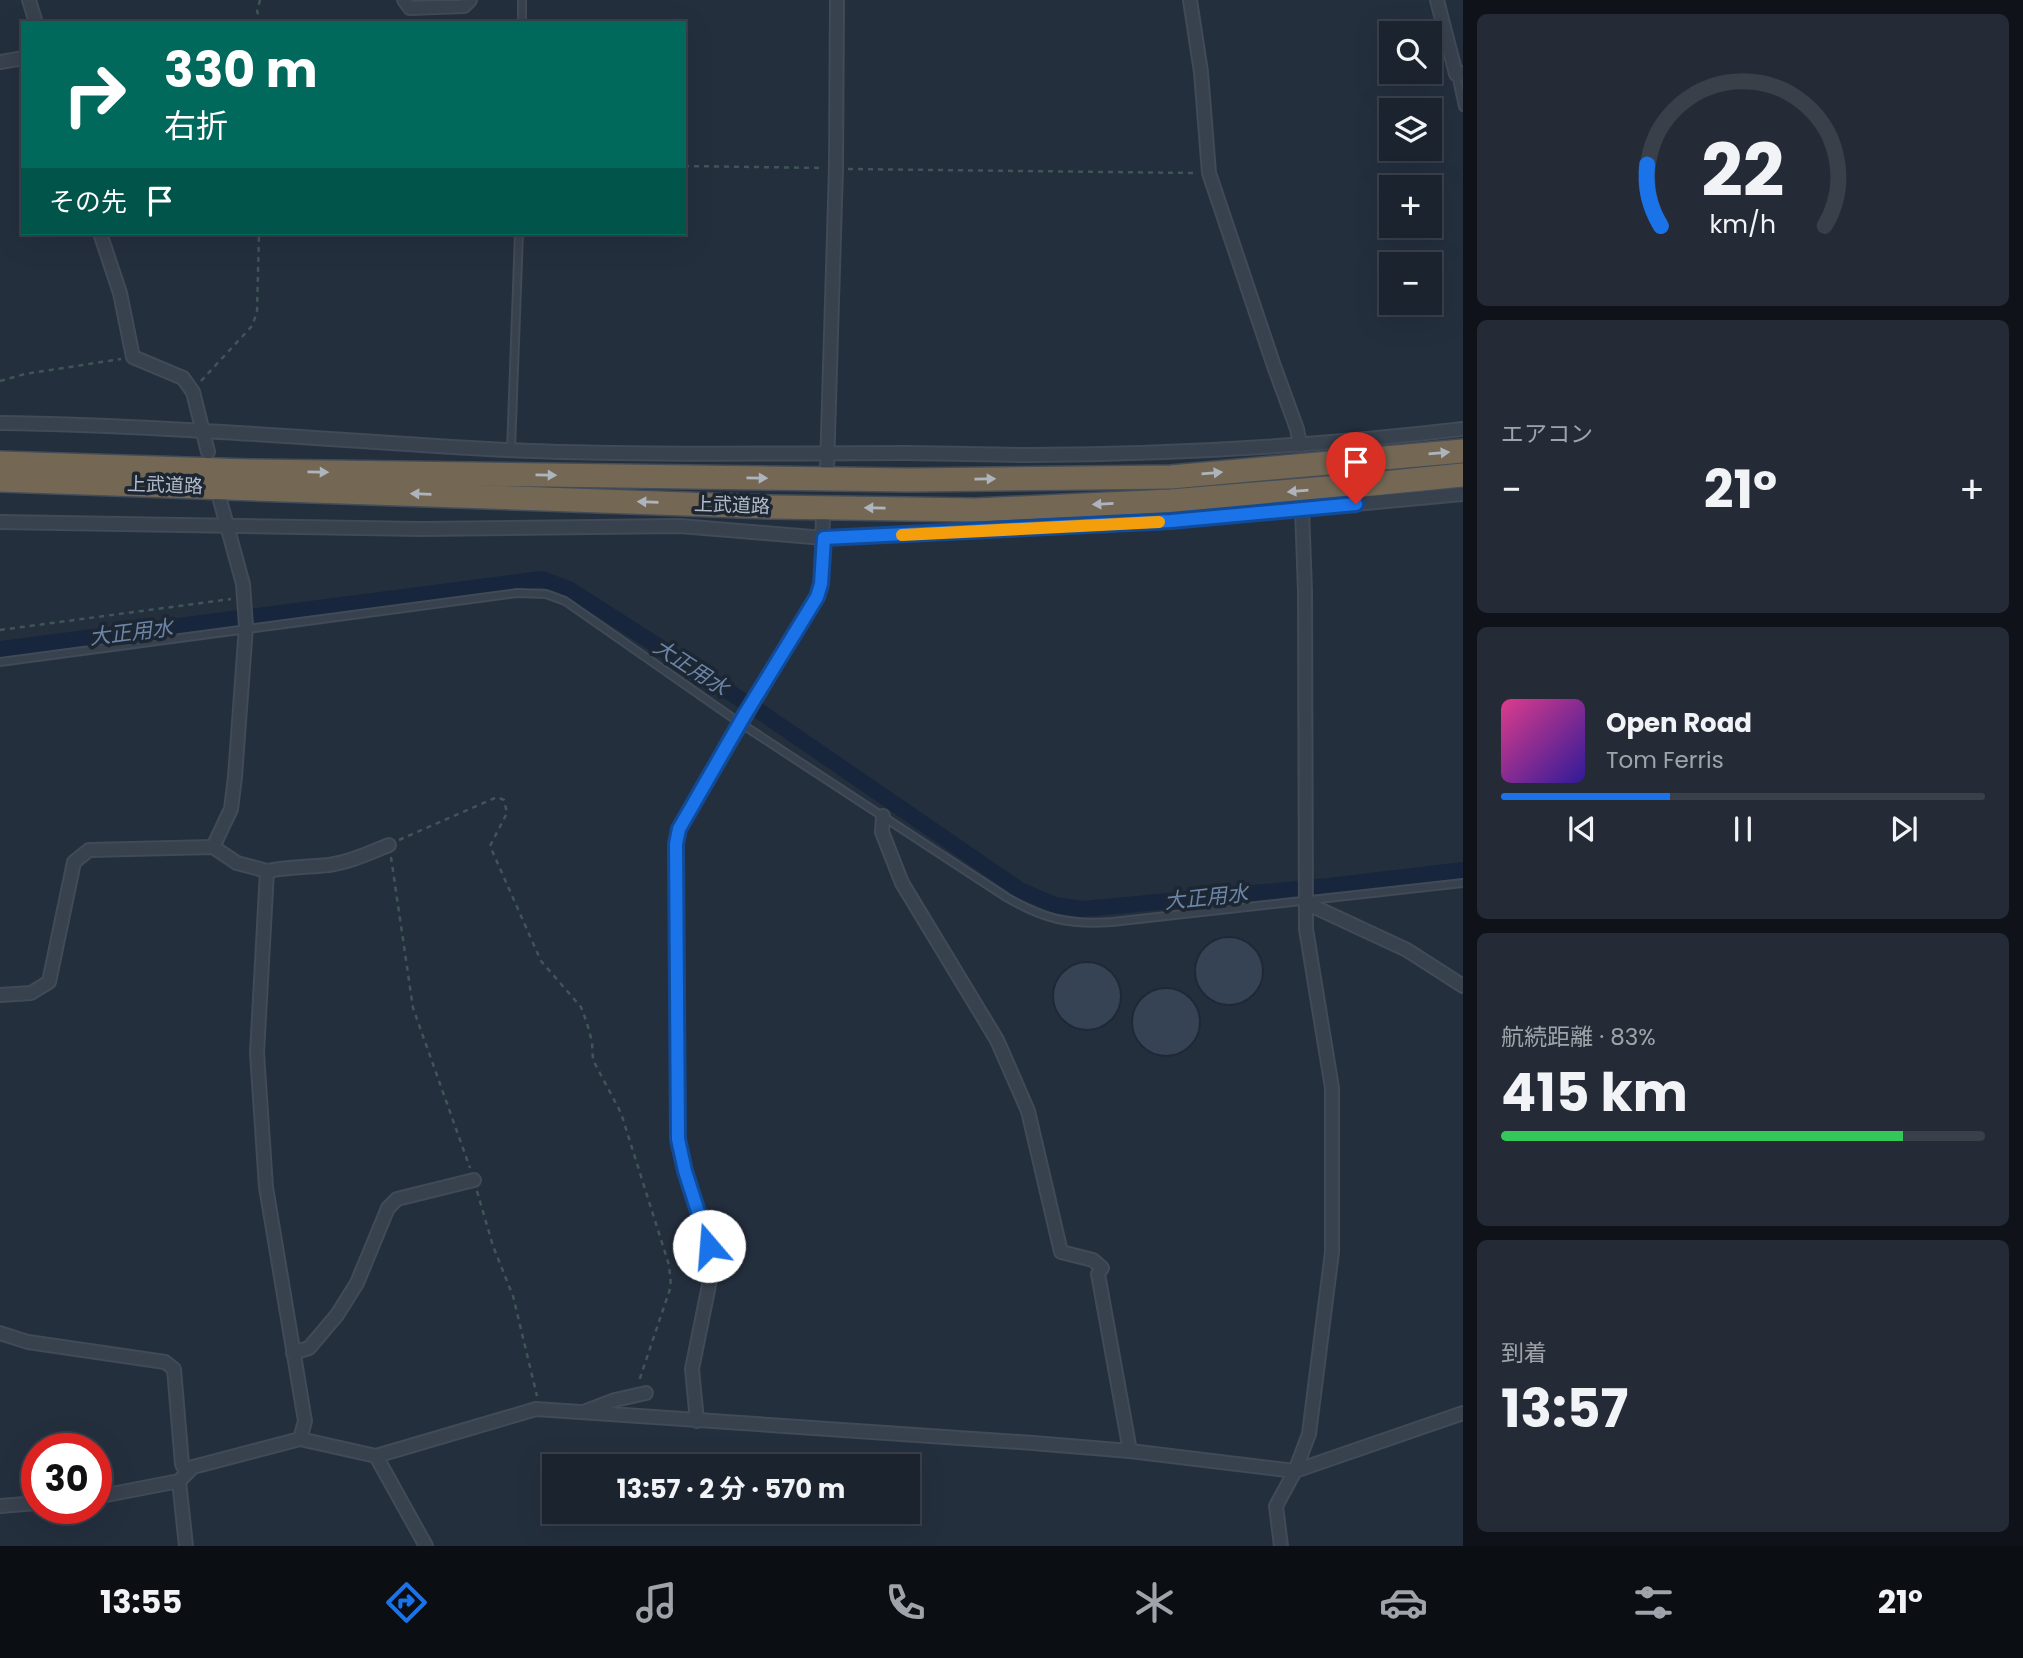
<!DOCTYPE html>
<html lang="ja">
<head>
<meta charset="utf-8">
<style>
  :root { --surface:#1b232e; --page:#242b36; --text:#f1f3f6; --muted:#a0a4aa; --line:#39404a; --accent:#1a73e8 }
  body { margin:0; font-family:Poppins,"Noto Sans JP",sans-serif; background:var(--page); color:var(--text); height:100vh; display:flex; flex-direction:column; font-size:26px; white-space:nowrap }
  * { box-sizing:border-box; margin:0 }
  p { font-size:23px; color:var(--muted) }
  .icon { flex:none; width:38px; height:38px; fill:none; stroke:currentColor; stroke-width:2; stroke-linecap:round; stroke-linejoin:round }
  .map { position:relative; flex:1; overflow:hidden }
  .sheet { display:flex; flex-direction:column; gap:14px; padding:14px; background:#0f1319; width:560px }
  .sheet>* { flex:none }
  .hud { position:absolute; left:21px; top:21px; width:665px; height:214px; border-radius:0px; box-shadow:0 7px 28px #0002,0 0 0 2px var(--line); background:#00695c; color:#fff; overflow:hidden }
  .buttons { position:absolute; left:1379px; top:21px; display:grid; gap:14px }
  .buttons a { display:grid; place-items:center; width:63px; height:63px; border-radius:0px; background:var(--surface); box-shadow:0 7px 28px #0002,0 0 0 2px var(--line); font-size:35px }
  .speed { position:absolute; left:21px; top:1433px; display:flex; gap:14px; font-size:35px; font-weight:700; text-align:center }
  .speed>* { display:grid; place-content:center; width:91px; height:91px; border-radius:50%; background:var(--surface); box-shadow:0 7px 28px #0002,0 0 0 2px var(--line); line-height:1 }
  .speed .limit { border:10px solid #d22; background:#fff; color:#111 }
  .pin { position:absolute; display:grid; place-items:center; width:60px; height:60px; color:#fff; margin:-72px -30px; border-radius:50% 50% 50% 0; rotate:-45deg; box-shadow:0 0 7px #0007 }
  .pin .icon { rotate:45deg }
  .me { position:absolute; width:77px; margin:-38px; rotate:342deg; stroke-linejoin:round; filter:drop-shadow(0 0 5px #0008) }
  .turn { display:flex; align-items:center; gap:24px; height:147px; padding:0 28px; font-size:32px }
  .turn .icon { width:91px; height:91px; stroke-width:2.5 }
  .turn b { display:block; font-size:49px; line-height:60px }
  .then { display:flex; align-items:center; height:66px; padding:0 28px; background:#0003; gap:14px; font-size:26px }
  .big { font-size:52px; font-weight:700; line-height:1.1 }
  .sheet .widget { flex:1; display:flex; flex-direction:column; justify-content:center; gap:10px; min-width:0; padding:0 24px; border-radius:10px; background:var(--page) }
  .sheet .dial { align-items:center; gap:0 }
  .dial svg { height:182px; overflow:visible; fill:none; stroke:var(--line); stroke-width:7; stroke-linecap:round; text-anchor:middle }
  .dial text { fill:var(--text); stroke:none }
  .song { display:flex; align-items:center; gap:21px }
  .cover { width:84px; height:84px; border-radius:10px; background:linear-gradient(135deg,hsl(330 70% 55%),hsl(250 70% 35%)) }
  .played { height:7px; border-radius:4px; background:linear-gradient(90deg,var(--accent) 35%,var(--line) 35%) }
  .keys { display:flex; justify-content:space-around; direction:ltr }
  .heat { display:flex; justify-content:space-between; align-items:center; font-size:38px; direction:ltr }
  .charge { height:10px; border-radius:5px; background:linear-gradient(90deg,#34c759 83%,var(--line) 0) }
  .trip { position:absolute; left:542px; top:1454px; width:378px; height:70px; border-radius:0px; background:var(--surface); box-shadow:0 7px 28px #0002,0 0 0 2px var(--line); font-weight:700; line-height:70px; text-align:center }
  .menu { display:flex; height:112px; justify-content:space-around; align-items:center; background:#0b0e12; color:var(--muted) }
  .menu .icon { width:49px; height:49px }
  .menu .current { color:var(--accent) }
  .menu b { font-size:32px; color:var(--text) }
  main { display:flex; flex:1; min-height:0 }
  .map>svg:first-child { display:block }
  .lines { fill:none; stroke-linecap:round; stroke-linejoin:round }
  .canal { stroke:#17263c; stroke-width:16 }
  .building { fill:#364354; stroke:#1f2835; stroke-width:2 }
  .lane-casing { stroke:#414a57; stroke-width:10 }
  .street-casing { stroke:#414a57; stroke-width:16 }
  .highway-casing { stroke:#434c59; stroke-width:26 }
  .path { stroke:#3f5557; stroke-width:2.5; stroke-dasharray:5 5; stroke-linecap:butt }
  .lane { stroke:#38414e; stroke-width:6 }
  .street { stroke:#38414e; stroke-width:12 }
  .highway { stroke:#746855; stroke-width:23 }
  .oneway { fill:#aeb4bd }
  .route-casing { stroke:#114b97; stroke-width:18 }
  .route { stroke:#1a73e8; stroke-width:12 }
  .slow { stroke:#f59e0b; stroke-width:12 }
  .labels { text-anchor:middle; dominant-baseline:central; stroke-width:7; stroke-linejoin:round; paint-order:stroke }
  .street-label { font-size:19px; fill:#b4bcc9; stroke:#1d2633 }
  .water-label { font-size:21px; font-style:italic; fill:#6d86a8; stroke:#1d2633 }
</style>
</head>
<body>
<main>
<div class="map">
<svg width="1463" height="1546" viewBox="0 0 1463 1546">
  <rect width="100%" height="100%" fill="#242f3e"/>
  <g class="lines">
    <polyline class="canal" points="0,649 542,579 569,589 765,715 1020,890 1055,905 1083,909 1328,886 1463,870"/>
  </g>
  <g class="building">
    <circle cx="1229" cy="971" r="34"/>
    <circle cx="1087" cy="996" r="34"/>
    <circle cx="1166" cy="1022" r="34"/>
  </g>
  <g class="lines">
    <defs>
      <g id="lane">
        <polyline points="522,23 522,0"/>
        <polyline points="1456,74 1463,107"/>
        <polyline points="511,450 519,233"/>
        <path d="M0,662L517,593L546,594L565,601L740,723L1006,897C1043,919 1069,925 1112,922L1463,883"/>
      </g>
      <g id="street">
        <polyline points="29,0 36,23"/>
        <polyline points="404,0 410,8 464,6 470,0"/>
        <polyline points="1190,0 1201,72 1209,173 1274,366 1297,429 1300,445"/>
        <polyline points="1437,0 1456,74 1463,73"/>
        <polyline points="0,62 23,58"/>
        <polyline points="100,233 120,293 133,357 183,378 193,392 208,452"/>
        <path d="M0,423C169,425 338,441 507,450C640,456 772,453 905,453C946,453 988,455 1030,455C1174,454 1319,446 1463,429"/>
        <polyline points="827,468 836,168 837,0"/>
        <polyline points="0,522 421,529 680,526 824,538 1171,521 1463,494"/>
        <polyline points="883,816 882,832 902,883 997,1040 1028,1111 1061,1252 1093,1260 1102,1268 1098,1274 1130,1451"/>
        <polyline points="213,847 231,809 235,777 246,626 243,584 220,500"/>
        <path d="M267,871C288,867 308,867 329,865C350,862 369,853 389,845"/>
        <polyline points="1306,903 1407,950 1463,986"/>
        <polyline points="0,995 31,993 49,982 74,862 89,850 213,847 237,863 267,871 257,1053 266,1187 305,1421 300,1439"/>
        <polyline points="0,1333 28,1342 165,1362 174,1369 182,1464 187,1473"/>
        <polyline points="293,1353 309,1348 337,1315 357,1283 388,1208 397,1199 474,1180"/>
        <polyline points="586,1411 615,1400 646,1393"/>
        <path d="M697,1421L692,1369L711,1275C711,1228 684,1186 678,1140L676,844L679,829L816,597L821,584L823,514"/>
        <polyline points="376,1456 426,1546"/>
        <polyline points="179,1481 186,1546"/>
        <polyline points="96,1497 179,1481 193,1467 300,1439 376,1456 536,1409 1033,1443 1130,1451 1295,1471 1463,1413"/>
        <polyline points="0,1506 37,1503"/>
        <polyline points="1281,1546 1276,1506 1295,1471 1309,1434 1332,1252 1332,1088 1306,929 1305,591 1302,509"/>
      </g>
      <g id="highway">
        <polyline points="0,463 250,471 909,480 1171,477 1463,451"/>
        <polyline points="0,480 771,507 976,510 1171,501 1362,485 1463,475"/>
      </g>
    </defs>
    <use href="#lane" class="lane-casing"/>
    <use href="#street" class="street-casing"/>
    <use href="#highway" class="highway-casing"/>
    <g class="path">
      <polyline points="260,0 257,11 261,23"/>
      <polyline points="684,166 824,168"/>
      <polyline points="848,169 1195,173"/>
      <polyline points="0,381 25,374 121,359"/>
      <polyline points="201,381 252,326 257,312 259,233"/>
      <polyline points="0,630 231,599"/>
      <polyline points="399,840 497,797 504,800 507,813 490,846 541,961 581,1007 587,1023 592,1042 593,1060 621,1113 669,1265 671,1286 639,1381"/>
      <polyline points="391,857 413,1008 470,1168"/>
      <polyline points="477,1191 493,1246 513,1296 537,1396"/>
    </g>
    <use href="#lane" class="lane"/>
    <use href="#street" class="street"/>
    <use href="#highway" class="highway"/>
  </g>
  <defs><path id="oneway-solid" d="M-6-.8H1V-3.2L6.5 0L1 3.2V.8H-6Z" transform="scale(1.75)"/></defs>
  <g class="oneway">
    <use href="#oneway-solid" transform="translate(1439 453) rotate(-5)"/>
    <use href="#oneway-solid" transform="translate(318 472) rotate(1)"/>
    <use href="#oneway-solid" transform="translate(1212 473) rotate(-5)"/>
    <use href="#oneway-solid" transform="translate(546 475) rotate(1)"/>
    <use href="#oneway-solid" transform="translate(757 478) rotate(1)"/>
    <use href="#oneway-solid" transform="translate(985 479) rotate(-1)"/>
    <use href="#oneway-solid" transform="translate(1298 491) rotate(175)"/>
    <use href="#oneway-solid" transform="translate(421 494) rotate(-178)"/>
    <use href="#oneway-solid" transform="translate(648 502) rotate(-178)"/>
    <use href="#oneway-solid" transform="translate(1103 504) rotate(177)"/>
    <use href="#oneway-solid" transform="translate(875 508) rotate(-179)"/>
  </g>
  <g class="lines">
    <defs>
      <polyline id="route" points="709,1246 685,1171 678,1139 676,844 679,829 744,716 817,597 821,584 824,538 1171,521 1356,504"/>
    </defs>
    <use href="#route" class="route-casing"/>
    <use href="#route" class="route"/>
    <polyline class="slow" points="902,535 1159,522"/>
  </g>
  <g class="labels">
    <g class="street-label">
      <text transform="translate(165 485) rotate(2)">上武道路</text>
      <text transform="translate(732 505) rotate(2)">上武道路</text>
    </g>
    <g class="water-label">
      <text transform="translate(131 632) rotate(-7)">大正用水</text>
      <text transform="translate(691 667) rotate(33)">大正用水</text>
      <text transform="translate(1206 897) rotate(-6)">大正用水</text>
    </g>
  </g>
</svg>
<div class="buttons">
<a><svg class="icon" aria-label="search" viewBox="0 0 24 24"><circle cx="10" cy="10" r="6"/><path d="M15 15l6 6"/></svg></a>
<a><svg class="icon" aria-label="layers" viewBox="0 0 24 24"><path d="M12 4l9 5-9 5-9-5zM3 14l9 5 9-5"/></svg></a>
<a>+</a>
<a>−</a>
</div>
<div class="speed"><div class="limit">30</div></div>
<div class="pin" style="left:1356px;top:504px;background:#d93025"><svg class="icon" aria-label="arrive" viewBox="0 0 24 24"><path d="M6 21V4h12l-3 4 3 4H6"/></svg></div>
<svg class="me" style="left:709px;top:1246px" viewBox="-20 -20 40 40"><circle r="19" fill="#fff"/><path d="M0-13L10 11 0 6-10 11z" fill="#1a73e8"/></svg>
<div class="trip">13:57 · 2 分 · 570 m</div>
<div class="hud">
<div class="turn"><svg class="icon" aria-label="right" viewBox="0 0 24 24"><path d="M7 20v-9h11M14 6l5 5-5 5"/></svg><div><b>330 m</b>右折</div></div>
<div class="then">その先<svg class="icon" aria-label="arrive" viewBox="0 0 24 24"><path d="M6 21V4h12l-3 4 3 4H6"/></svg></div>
</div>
</div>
<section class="sheet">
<div class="widget dial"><svg viewBox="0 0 100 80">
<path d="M14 69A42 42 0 1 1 86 69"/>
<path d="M14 69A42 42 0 0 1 8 42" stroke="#1a73e8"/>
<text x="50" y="56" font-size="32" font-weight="700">22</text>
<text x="50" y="72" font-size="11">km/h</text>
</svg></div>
<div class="widget"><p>エアコン</p>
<div class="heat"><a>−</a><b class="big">21°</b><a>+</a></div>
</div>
<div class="widget">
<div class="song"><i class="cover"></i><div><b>Open Road</b><p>Tom Ferris</p></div></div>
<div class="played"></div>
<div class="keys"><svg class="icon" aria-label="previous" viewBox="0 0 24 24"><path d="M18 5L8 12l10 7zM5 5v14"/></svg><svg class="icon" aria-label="pause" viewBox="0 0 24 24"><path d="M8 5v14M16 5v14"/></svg><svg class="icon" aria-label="next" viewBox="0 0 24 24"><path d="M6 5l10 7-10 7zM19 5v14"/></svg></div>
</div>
<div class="widget"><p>航続距離 · 83%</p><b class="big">415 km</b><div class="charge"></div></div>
<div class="widget"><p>到着</p><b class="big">13:57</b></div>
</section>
</main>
<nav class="menu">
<b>13:55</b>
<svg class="icon current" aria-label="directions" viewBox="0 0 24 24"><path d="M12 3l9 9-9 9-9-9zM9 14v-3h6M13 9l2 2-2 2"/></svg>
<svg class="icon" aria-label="music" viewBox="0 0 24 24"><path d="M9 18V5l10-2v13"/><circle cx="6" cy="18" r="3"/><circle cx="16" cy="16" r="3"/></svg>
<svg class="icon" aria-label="phone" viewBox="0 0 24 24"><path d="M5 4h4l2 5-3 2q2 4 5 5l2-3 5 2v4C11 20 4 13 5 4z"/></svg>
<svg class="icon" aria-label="climate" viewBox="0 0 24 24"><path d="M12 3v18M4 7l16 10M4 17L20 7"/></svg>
<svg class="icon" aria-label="car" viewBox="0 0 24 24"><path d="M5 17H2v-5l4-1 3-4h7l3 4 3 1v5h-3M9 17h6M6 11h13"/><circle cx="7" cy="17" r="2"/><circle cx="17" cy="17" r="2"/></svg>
<svg class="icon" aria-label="filters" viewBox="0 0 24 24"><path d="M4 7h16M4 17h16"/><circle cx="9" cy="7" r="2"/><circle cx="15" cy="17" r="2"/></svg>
<b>21°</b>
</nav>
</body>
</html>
